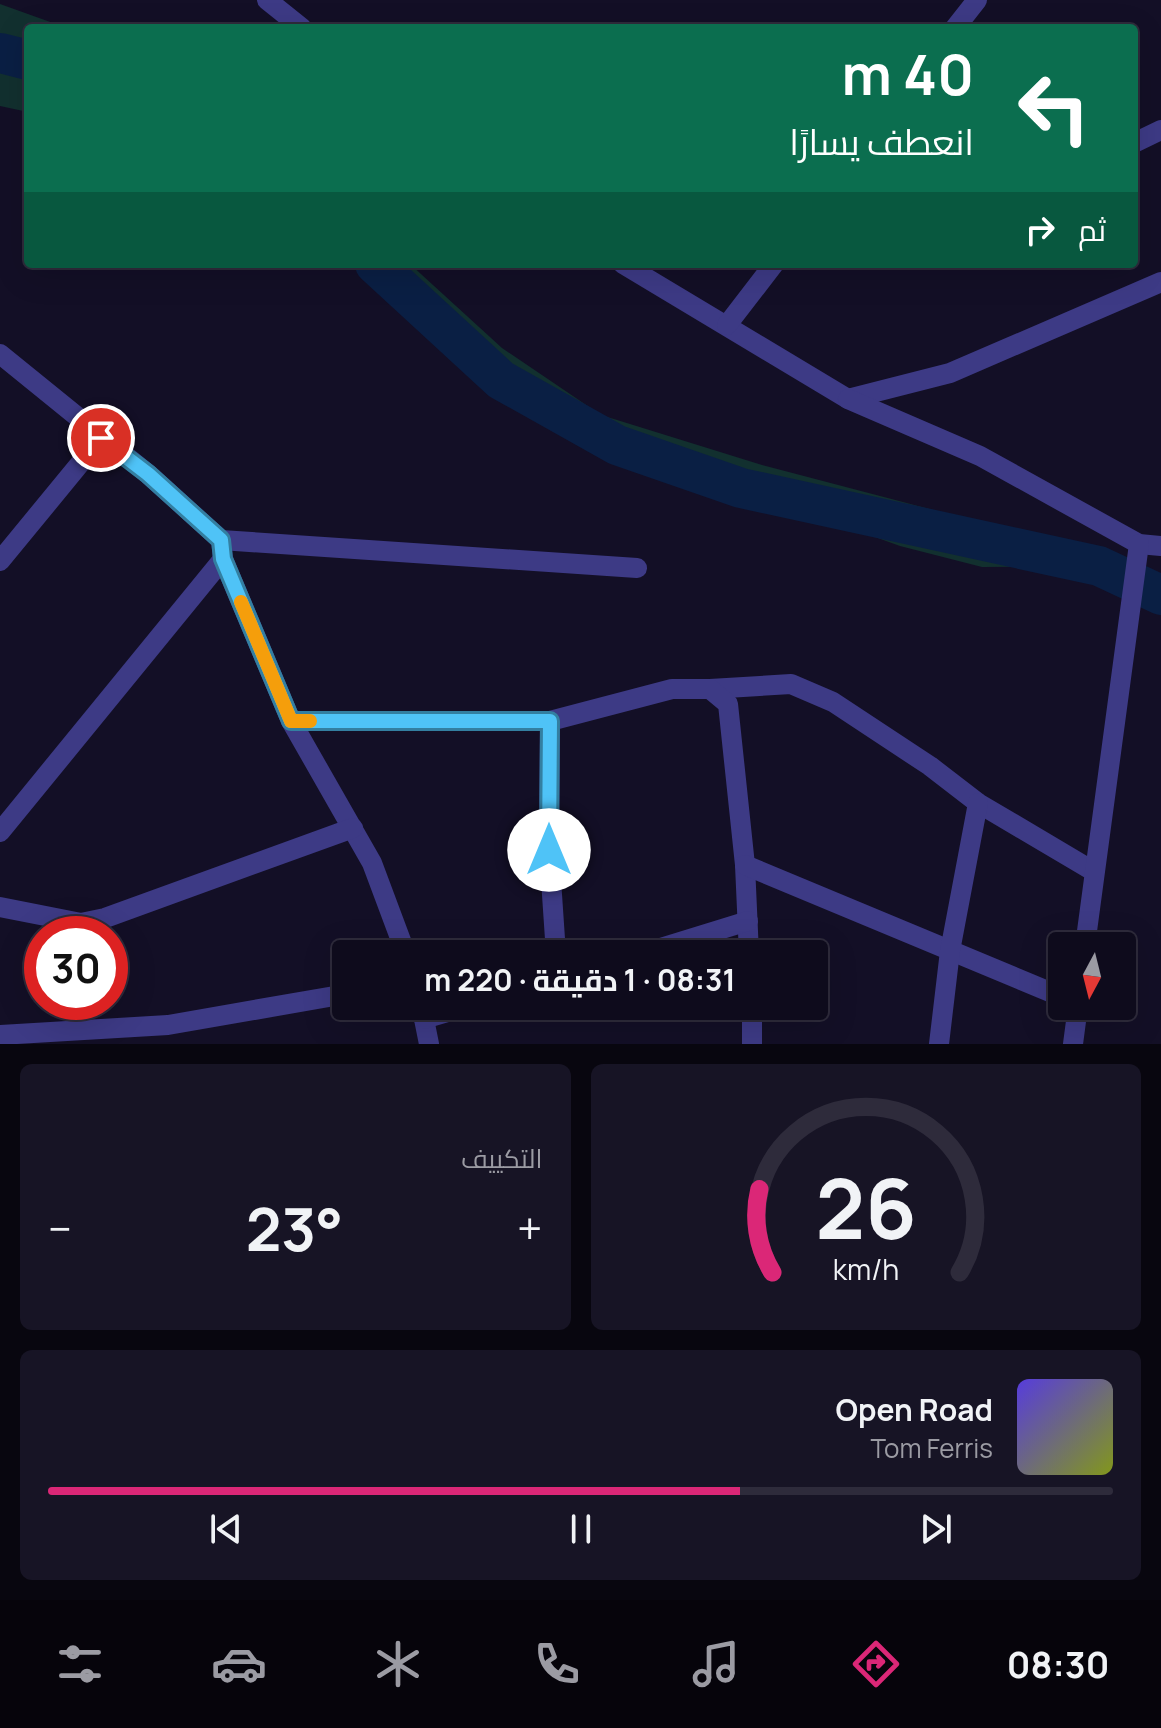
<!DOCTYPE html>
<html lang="ar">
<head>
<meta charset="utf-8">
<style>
  :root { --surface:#0e0b1c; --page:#171425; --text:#f1f3f6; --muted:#9b9ba3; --line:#2e2b3b; --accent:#db2777 }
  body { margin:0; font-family:Manrope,Cairo,sans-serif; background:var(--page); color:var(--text); direction:rtl; height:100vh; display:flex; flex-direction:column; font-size:30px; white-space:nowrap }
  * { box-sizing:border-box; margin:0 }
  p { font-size:26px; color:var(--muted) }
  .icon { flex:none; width:44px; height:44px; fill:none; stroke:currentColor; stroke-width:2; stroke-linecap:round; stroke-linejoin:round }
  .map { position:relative; height:1044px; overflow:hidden; direction:ltr }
  .panel { display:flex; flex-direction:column; gap:20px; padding:20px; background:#08060f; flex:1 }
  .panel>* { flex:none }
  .hud { position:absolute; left:24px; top:24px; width:1114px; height:244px; border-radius:8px; box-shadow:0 8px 32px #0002,0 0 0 2px var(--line); direction:rtl; background:#0b6e4f; color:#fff; overflow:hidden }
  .needle { width:52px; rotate:187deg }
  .tools { position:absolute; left:1048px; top:932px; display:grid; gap:16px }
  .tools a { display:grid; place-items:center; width:88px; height:88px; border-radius:8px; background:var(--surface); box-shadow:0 8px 32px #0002,0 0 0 2px var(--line); font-size:40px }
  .speed { position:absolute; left:24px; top:916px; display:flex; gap:16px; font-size:40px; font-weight:700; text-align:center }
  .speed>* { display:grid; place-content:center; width:104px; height:104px; border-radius:50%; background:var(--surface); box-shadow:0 8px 32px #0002,0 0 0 2px var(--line); line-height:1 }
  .speed .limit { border:12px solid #d22; background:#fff; color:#111 }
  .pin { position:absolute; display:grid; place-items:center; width:68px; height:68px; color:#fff; margin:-34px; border:4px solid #fff; border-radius:50%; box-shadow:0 2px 8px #0007 }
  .me { position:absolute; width:88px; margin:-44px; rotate:0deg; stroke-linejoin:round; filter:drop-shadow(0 0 6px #0008) }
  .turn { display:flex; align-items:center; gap:28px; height:168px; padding:0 32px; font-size:36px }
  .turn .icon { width:104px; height:104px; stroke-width:2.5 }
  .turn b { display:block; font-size:56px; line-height:68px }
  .then { display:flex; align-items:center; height:76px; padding:0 32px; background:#0003; gap:16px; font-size:30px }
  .big { font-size:60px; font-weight:700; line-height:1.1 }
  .panel .tile { flex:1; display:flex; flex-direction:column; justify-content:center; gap:12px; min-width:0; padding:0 28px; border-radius:12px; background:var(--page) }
  .panel .dial { align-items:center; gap:0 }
  .dial svg { height:208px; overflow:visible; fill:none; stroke:var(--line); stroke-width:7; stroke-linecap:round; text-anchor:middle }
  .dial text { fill:var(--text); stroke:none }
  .song { display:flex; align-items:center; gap:24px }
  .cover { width:96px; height:96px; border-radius:12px; background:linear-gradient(135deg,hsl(250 70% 55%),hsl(70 70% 35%)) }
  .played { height:8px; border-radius:4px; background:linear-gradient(90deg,var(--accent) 65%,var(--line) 65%) }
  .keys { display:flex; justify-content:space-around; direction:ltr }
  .heat { display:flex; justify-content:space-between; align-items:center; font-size:44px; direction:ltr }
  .panel .tiles { flex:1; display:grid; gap:20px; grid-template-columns:1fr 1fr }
  .tile:last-child { grid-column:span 2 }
  .trip { position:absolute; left:332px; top:940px; width:496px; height:80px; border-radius:8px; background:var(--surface); box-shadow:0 8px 32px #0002,0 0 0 2px var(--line); font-weight:700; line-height:80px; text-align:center; direction:rtl }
  .tab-bar { display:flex; height:128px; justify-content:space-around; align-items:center; background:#06040b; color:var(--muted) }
  .tab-bar .icon { width:56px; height:56px }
  .tab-bar .on { color:var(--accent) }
  .tab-bar b { font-size:36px; color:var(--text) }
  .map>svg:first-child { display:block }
  .green { fill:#12302f }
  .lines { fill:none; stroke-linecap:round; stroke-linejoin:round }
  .river { stroke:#0a1f44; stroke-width:40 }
  .minor { stroke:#3d3a85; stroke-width:20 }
  .route-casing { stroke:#337fa1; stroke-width:20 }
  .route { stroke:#4fc3f7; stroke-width:14 }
  .slow { stroke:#f59e0b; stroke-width:14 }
</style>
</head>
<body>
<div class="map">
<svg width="1161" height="1044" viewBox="0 0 1161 1044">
  <rect width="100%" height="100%" fill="#130f26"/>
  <g class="green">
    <polygon points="0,4 67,28 28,28 28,112 0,106"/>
    <polygon points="354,264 410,264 502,348 601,415 762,465 1059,543 1099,566 982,567 900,546 786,505 737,500 579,445 494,391"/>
  </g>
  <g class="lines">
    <g class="river">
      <polyline points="0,53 28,60"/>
      <polyline points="375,264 501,380 617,445 741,488 1099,566 1161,595"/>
    </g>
    <g class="minor">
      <polyline points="267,0 302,28"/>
      <polyline points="955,28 977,0"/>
      <polyline points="1134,143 1161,130"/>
      <polyline points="623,264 848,399 950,373 1161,282"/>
      <polyline points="727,325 774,264"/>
      <polyline points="0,354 148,474 221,540 223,559 291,721 372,863 406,954"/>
      <polyline points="848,399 980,456 1139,544 1161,546"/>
      <polyline points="221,540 637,568"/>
      <polyline points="0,561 101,438"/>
      <polyline points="710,689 791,684 833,702 930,766 978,803 1093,871"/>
      <polyline points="291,721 550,721 672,689 710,689 728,704 745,865 749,954"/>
      <polyline points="550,721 549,850 556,954"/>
      <polyline points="0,832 223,559"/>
      <polyline points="745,865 1062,997"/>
      <polyline points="0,907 81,923 105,918 353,828"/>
      <polyline points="1085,946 1139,544"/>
      <polyline points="641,954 748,921"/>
      <polyline points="752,1006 752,1044"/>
      <polyline points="422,1009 429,1044"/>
      <polyline points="424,1019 468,1006"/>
      <polyline points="0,1035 168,1025 346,994"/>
      <polyline points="939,1044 950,951 978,803"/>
      <polyline points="1073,1044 1078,1006"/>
    </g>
  </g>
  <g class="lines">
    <defs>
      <polyline id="route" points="101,438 148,474 221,540 223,559 291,721 550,721 549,850"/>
    </defs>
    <use href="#route" class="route-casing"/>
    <use href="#route" class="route"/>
    <polyline class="slow" points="241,602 291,721 310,721"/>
  </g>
</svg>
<div class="tools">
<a><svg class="needle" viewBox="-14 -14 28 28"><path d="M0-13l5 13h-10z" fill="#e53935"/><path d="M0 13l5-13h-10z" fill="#9b9ba3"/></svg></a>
</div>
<div class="speed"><div class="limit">30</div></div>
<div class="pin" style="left:101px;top:438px;background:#d93025"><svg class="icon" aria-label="arrive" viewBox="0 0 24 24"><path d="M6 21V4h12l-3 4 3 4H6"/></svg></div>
<svg class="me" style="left:549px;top:850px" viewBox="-20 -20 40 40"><circle r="19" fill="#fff"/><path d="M0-13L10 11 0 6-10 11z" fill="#4fc3f7"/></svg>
<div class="trip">08:31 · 1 دقيقة · 220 m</div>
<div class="hud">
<div class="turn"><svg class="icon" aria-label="left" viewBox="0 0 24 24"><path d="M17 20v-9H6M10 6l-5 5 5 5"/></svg><div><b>40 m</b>انعطف يسارًا</div></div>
<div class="then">ثم<svg class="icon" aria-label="right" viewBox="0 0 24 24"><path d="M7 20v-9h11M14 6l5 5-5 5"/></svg></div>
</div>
</div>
<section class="panel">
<div class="tiles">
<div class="tile dial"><svg viewBox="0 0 100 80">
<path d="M14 69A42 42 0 1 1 86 69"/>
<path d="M14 69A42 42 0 0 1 9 37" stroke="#db2777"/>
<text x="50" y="56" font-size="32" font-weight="700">26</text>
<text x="50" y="72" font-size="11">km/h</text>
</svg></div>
<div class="tile"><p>التكييف</p>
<div class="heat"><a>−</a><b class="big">23°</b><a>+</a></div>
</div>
<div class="tile">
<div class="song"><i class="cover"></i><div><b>Open Road</b><p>Tom Ferris</p></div></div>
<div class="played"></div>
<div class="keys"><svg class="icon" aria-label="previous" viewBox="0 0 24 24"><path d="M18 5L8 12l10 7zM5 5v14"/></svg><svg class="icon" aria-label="pause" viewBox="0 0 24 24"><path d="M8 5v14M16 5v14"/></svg><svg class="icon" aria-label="next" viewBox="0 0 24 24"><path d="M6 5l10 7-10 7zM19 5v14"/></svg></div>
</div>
</div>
</section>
<nav class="tab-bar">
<b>08:30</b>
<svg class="icon on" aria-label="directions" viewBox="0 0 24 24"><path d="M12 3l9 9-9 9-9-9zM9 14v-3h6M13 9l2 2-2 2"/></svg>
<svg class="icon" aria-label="music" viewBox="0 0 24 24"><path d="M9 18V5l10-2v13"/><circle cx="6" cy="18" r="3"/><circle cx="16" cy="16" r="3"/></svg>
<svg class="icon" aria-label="phone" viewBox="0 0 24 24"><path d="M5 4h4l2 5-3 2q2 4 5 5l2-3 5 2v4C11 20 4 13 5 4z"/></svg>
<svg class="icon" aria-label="climate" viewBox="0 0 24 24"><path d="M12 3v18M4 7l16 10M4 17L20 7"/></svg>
<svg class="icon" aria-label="car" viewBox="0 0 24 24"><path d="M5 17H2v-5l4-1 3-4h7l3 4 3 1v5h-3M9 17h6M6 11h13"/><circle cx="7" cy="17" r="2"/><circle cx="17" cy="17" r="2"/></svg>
<svg class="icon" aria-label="filters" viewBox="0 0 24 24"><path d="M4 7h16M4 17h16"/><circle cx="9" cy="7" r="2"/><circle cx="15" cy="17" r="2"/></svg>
</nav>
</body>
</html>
